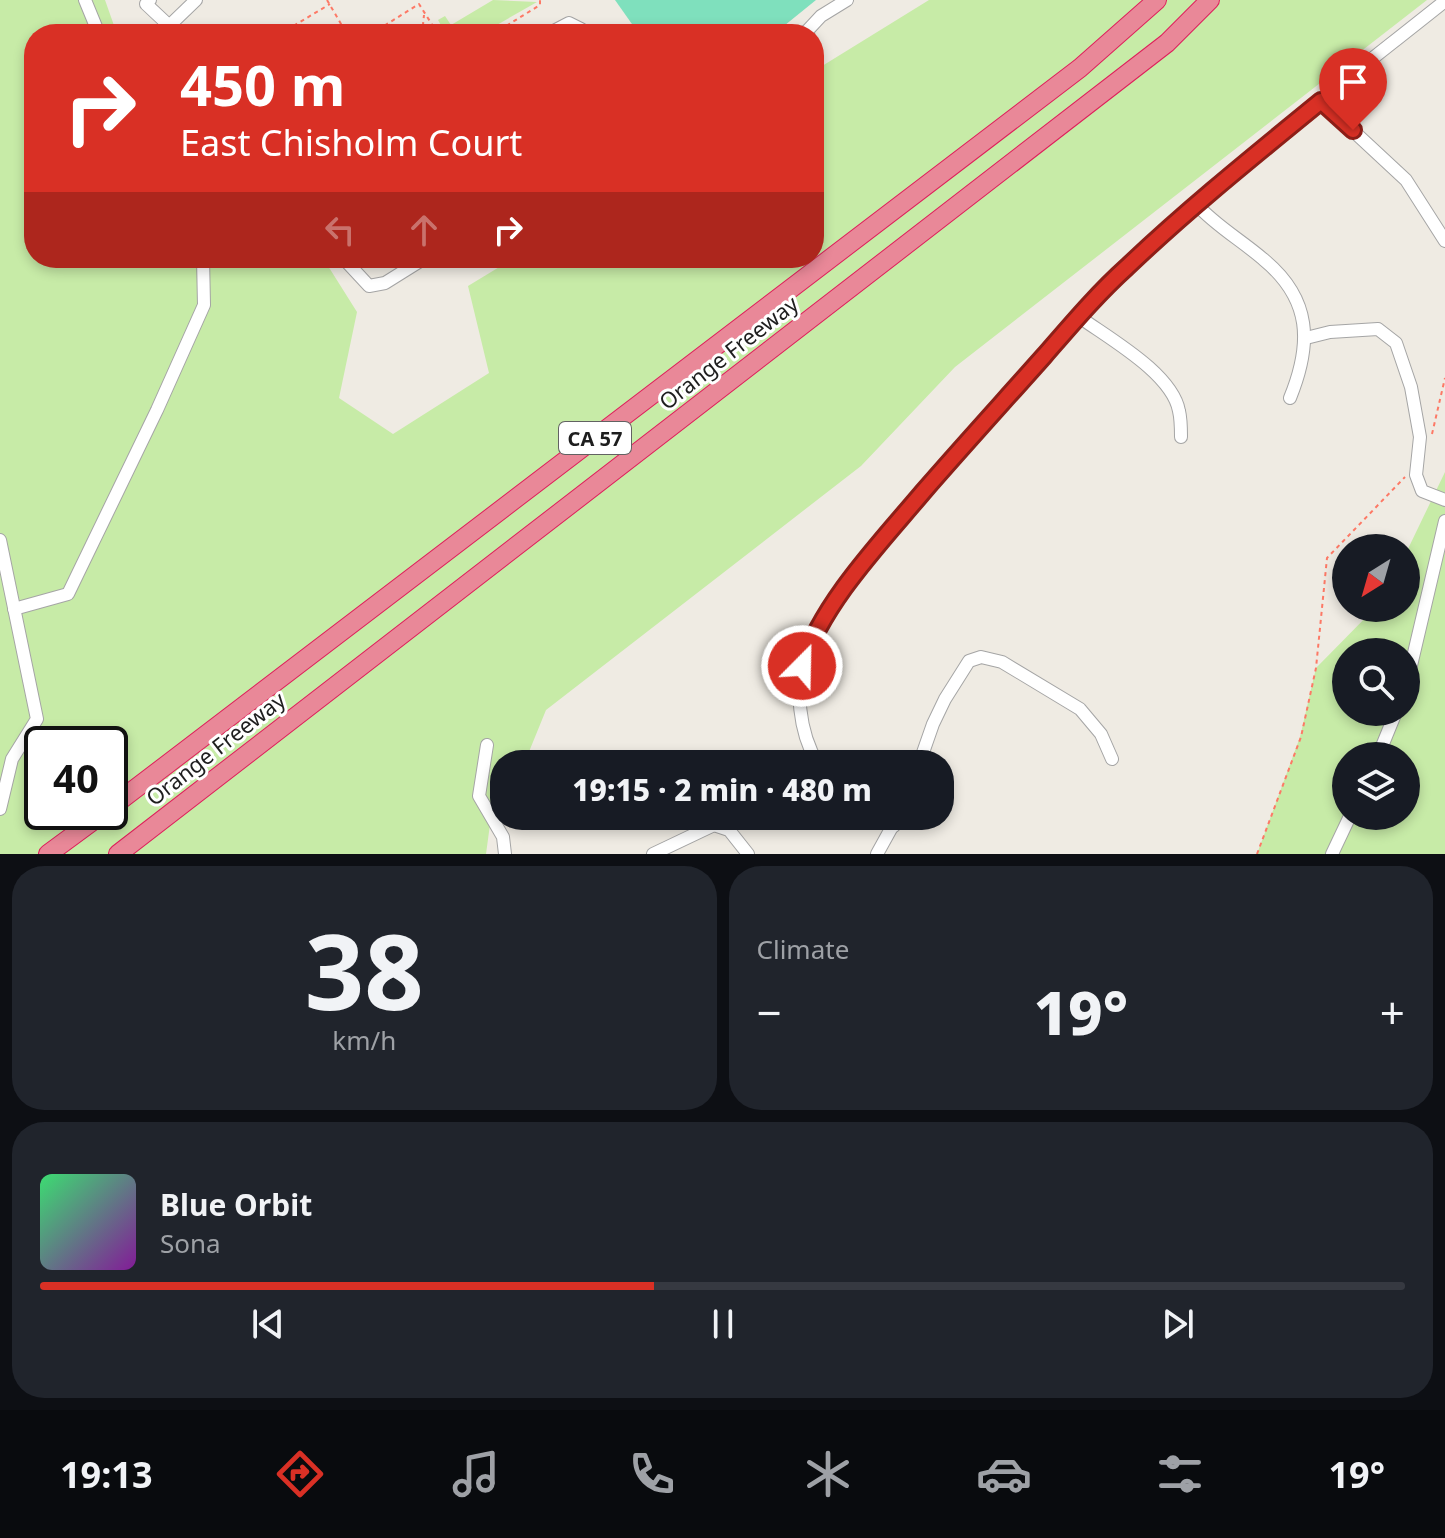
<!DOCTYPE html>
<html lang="en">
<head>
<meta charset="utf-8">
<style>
  :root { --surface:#171b24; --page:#20242c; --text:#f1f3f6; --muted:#9ea1a6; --line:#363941; --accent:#d93025 }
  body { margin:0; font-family:"Noto Sans",sans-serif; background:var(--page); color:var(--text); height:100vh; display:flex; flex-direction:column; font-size:30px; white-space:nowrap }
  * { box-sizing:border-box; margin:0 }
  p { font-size:26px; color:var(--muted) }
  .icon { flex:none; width:44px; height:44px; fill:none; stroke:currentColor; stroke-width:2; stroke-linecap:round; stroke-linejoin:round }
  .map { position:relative; height:854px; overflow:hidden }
  .details { display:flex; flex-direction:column; gap:12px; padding:12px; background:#0d0f14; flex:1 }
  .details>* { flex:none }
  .top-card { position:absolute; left:24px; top:24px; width:800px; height:244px; border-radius:32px; box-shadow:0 4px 12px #0003; background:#d93025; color:#fff; overflow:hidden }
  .needle { width:52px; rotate:217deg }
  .controls { position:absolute; left:1332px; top:534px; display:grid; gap:16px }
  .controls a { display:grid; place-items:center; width:88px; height:88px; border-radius:50%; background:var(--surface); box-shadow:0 4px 12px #0003; font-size:40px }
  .speed { position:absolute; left:24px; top:726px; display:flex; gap:16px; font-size:40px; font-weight:700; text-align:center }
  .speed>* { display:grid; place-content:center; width:104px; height:104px; border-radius:50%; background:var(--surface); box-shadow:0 4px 12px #0003; line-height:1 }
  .speed .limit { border:4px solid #111; border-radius:12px; background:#fff; color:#111 }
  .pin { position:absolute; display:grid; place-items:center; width:68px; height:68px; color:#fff; margin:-82px -34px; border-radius:50% 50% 50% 0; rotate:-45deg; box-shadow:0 0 8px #0007 }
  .pin .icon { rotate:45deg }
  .me { position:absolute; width:88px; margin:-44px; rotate:23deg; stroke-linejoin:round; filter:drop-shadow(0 0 6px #0008) }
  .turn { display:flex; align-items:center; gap:28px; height:168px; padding:0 24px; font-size:36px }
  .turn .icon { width:104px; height:104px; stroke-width:2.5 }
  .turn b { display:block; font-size:56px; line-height:68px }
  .lanes { display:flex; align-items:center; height:76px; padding:0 24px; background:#0003; justify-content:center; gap:40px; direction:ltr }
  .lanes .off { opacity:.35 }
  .big { font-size:60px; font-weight:800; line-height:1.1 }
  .details .widget { flex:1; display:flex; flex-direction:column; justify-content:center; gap:12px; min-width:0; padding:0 28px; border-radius:32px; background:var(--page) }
  .details .dial { align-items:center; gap:0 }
  .dial b { font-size:104px; line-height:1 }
  .song { display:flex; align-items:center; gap:24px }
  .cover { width:96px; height:96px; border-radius:12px; background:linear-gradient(135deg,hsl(140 70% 55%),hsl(290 70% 35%)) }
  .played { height:8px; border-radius:4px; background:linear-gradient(90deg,var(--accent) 45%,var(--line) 45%) }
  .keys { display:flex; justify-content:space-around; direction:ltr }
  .heat { display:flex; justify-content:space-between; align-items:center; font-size:44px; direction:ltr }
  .details .tiles { flex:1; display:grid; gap:12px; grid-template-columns:1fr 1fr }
  .widget:last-child { grid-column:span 2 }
  .trip { position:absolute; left:490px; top:750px; width:464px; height:80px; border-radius:32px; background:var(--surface); box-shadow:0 4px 12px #0003; font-weight:800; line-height:80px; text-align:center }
  .menu { display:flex; height:128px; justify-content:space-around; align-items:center; background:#090b0e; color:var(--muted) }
  .menu .icon { width:56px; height:56px }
  .menu .current { color:var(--accent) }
  .menu b { font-size:36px; color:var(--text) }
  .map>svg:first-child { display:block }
  .grass { fill:#c7eba7; fill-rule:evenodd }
  .pitch { fill:#7fe0bd }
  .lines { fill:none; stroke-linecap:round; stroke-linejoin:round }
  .minor-casing { stroke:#a5a5a5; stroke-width:14 }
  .highway-casing { stroke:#de1f5b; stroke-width:20 }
  .path { stroke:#fd7966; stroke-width:2; stroke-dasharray:4 4; stroke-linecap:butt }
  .minor { stroke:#fff; stroke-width:12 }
  .highway { stroke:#e98898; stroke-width:18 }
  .route-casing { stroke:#8d1f18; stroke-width:20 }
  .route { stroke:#d93025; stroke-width:14 }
  .labels { text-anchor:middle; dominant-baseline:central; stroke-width:6; stroke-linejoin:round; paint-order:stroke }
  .shield { fill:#fff; stroke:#626262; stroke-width:2 }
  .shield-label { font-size:20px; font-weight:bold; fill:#1e1e1e }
  .street-label { font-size:22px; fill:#1e1e1e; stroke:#fff }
</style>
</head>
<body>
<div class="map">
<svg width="1445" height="854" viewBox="0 0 1445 854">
  <rect width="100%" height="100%" fill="#efebe3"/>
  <g class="grass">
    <path d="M0,0H105L117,34H34V258H323L357,312L339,398L393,434L489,373L468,286L514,258H814V71L929,0H1427L955,367L861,466L546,710L524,764H504V798L491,817L486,854H0ZM42,744H110V812H42Z"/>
    <polygon points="493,0 537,2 481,34 446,34 438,20 445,16 451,25"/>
    <path d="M1445,472V854H1257L1300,737L1316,668L1375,608H1406V553ZM1346,652H1406V712H1346ZM1346,756H1406V816H1346Z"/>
  </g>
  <polygon class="pitch" points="615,0 816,0 774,34 639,34"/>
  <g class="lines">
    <defs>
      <g id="minor">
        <polyline points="85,0 99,34"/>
        <polyline points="150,0 146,4 178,34"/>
        <polyline points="169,26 196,0"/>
        <polyline points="548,34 569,23 581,29 584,34"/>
        <polyline points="800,34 807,31 821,16 847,0"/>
        <polyline points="1321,101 1406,180 1445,241"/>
        <path d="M1196,204C1216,226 1241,240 1263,259C1312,299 1312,344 1290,398"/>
        <polyline points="343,258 369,286 385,283 425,258"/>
        <path d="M1078,316C1108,338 1172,373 1179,411C1181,419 1181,429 1181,437"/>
        <polyline points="1306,338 1330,332 1378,329 1396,343 1411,387 1420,437 1416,475 1422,491 1445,500"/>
        <polyline points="0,540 37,719 12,759 0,809"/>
        <polyline points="14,609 68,594 157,410 204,305 203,258"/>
        <polyline points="1406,687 1445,521"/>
        <polyline points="487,745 479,796 503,837 505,854"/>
        <polyline points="1378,756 1396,712"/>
        <path d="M818,764C799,733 794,687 806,653C825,602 887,535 923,493C962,446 1003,402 1043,357C1070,327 1096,296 1125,268C1225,172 1337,87 1445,1"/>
        <polyline points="919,764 933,724 945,699 969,661 981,657 1002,662 1080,709 1101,734 1112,759"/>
        <polyline points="874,816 894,826"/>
        <polyline points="653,854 714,825 729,830 748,854"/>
        <polyline points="877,854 898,816"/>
        <polyline points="1332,854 1350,816"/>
      </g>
      <g id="highway">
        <polyline points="110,808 1080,68 1157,0"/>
        <polyline points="48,854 105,812"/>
        <polyline points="118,854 1167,43 1210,0"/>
      </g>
    </defs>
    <use href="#minor" class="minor-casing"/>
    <use href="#highway" class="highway-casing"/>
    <g class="path">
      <polyline points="327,0 347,34"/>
      <polyline points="389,24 393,34"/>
      <polyline points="280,34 330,4"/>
      <polyline points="371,34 419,4 438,34"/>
      <polyline points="422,34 424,15"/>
      <polyline points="493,34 540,5 540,0"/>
      <polyline points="1432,434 1445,378"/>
      <polyline points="1257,854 1301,737 1316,668 1327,558 1405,477"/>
    </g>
    <use href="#minor" class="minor"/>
    <use href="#highway" class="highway"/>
  </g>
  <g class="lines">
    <defs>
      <path id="route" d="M802,666C822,603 881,542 923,492C963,446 1004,401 1044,356C1071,325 1097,294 1127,267C1189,208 1255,155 1321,101L1353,130"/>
    </defs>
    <use href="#route" class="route-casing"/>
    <use href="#route" class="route"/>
  </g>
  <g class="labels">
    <rect class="shield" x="559" y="422" width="72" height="32" rx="6"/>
    <g class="shield-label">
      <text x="595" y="438">CA 57</text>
    </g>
    <g class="street-label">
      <text transform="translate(728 352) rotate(-38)">Orange Freeway</text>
      <text transform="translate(215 748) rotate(-38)">Orange Freeway</text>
    </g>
  </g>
</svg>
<div class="controls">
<a><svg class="needle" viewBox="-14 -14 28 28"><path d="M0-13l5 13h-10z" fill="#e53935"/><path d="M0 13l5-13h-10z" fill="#9ea1a6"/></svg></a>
<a><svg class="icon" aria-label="search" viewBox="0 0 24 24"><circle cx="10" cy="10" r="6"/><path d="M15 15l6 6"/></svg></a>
<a><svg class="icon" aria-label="layers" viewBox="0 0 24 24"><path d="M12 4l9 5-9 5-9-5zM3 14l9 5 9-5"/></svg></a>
</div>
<div class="speed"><div class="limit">40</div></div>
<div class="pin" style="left:1353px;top:130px;background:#d93025"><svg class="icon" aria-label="arrive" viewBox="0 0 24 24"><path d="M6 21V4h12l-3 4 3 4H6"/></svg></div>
<svg class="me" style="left:802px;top:666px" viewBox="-20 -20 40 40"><circle r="17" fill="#d93025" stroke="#fff" stroke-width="3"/><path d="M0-11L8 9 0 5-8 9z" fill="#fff"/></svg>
<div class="trip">19:15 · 2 min · 480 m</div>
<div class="top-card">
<div class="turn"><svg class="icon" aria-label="right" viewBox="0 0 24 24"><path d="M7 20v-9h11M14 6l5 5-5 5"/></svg><div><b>450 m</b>East Chisholm Court</div></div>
<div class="lanes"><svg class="icon off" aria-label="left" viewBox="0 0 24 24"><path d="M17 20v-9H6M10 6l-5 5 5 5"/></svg><svg class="icon off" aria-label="ahead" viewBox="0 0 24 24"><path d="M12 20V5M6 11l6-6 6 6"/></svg><svg class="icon" aria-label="right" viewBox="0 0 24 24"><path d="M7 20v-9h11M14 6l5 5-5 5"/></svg></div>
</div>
</div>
<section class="details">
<div class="tiles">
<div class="widget dial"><b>38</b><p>km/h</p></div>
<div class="widget"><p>Climate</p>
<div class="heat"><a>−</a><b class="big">19°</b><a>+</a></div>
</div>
<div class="widget">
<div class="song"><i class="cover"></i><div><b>Blue Orbit</b><p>Sona</p></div></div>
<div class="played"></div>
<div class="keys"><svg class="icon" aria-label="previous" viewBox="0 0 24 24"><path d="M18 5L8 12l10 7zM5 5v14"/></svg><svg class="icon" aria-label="pause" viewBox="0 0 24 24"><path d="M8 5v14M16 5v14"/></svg><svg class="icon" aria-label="next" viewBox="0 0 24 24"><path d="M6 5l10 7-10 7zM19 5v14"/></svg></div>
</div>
</div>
</section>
<nav class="menu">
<b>19:13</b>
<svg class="icon current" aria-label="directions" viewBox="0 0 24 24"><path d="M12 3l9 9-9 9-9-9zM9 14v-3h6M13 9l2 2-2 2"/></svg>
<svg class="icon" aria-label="music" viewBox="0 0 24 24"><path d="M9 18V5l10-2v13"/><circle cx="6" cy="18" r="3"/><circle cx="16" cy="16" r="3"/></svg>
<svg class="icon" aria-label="phone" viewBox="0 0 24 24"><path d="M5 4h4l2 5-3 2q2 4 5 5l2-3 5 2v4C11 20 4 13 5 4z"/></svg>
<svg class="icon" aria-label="climate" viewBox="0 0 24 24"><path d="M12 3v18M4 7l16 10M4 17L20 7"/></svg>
<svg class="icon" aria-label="car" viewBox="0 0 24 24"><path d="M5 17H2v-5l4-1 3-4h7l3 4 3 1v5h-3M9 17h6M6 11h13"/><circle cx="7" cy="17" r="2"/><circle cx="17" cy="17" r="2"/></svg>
<svg class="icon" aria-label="filters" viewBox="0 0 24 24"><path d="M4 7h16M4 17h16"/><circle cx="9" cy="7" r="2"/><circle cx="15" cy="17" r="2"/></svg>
<b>19°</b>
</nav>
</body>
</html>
